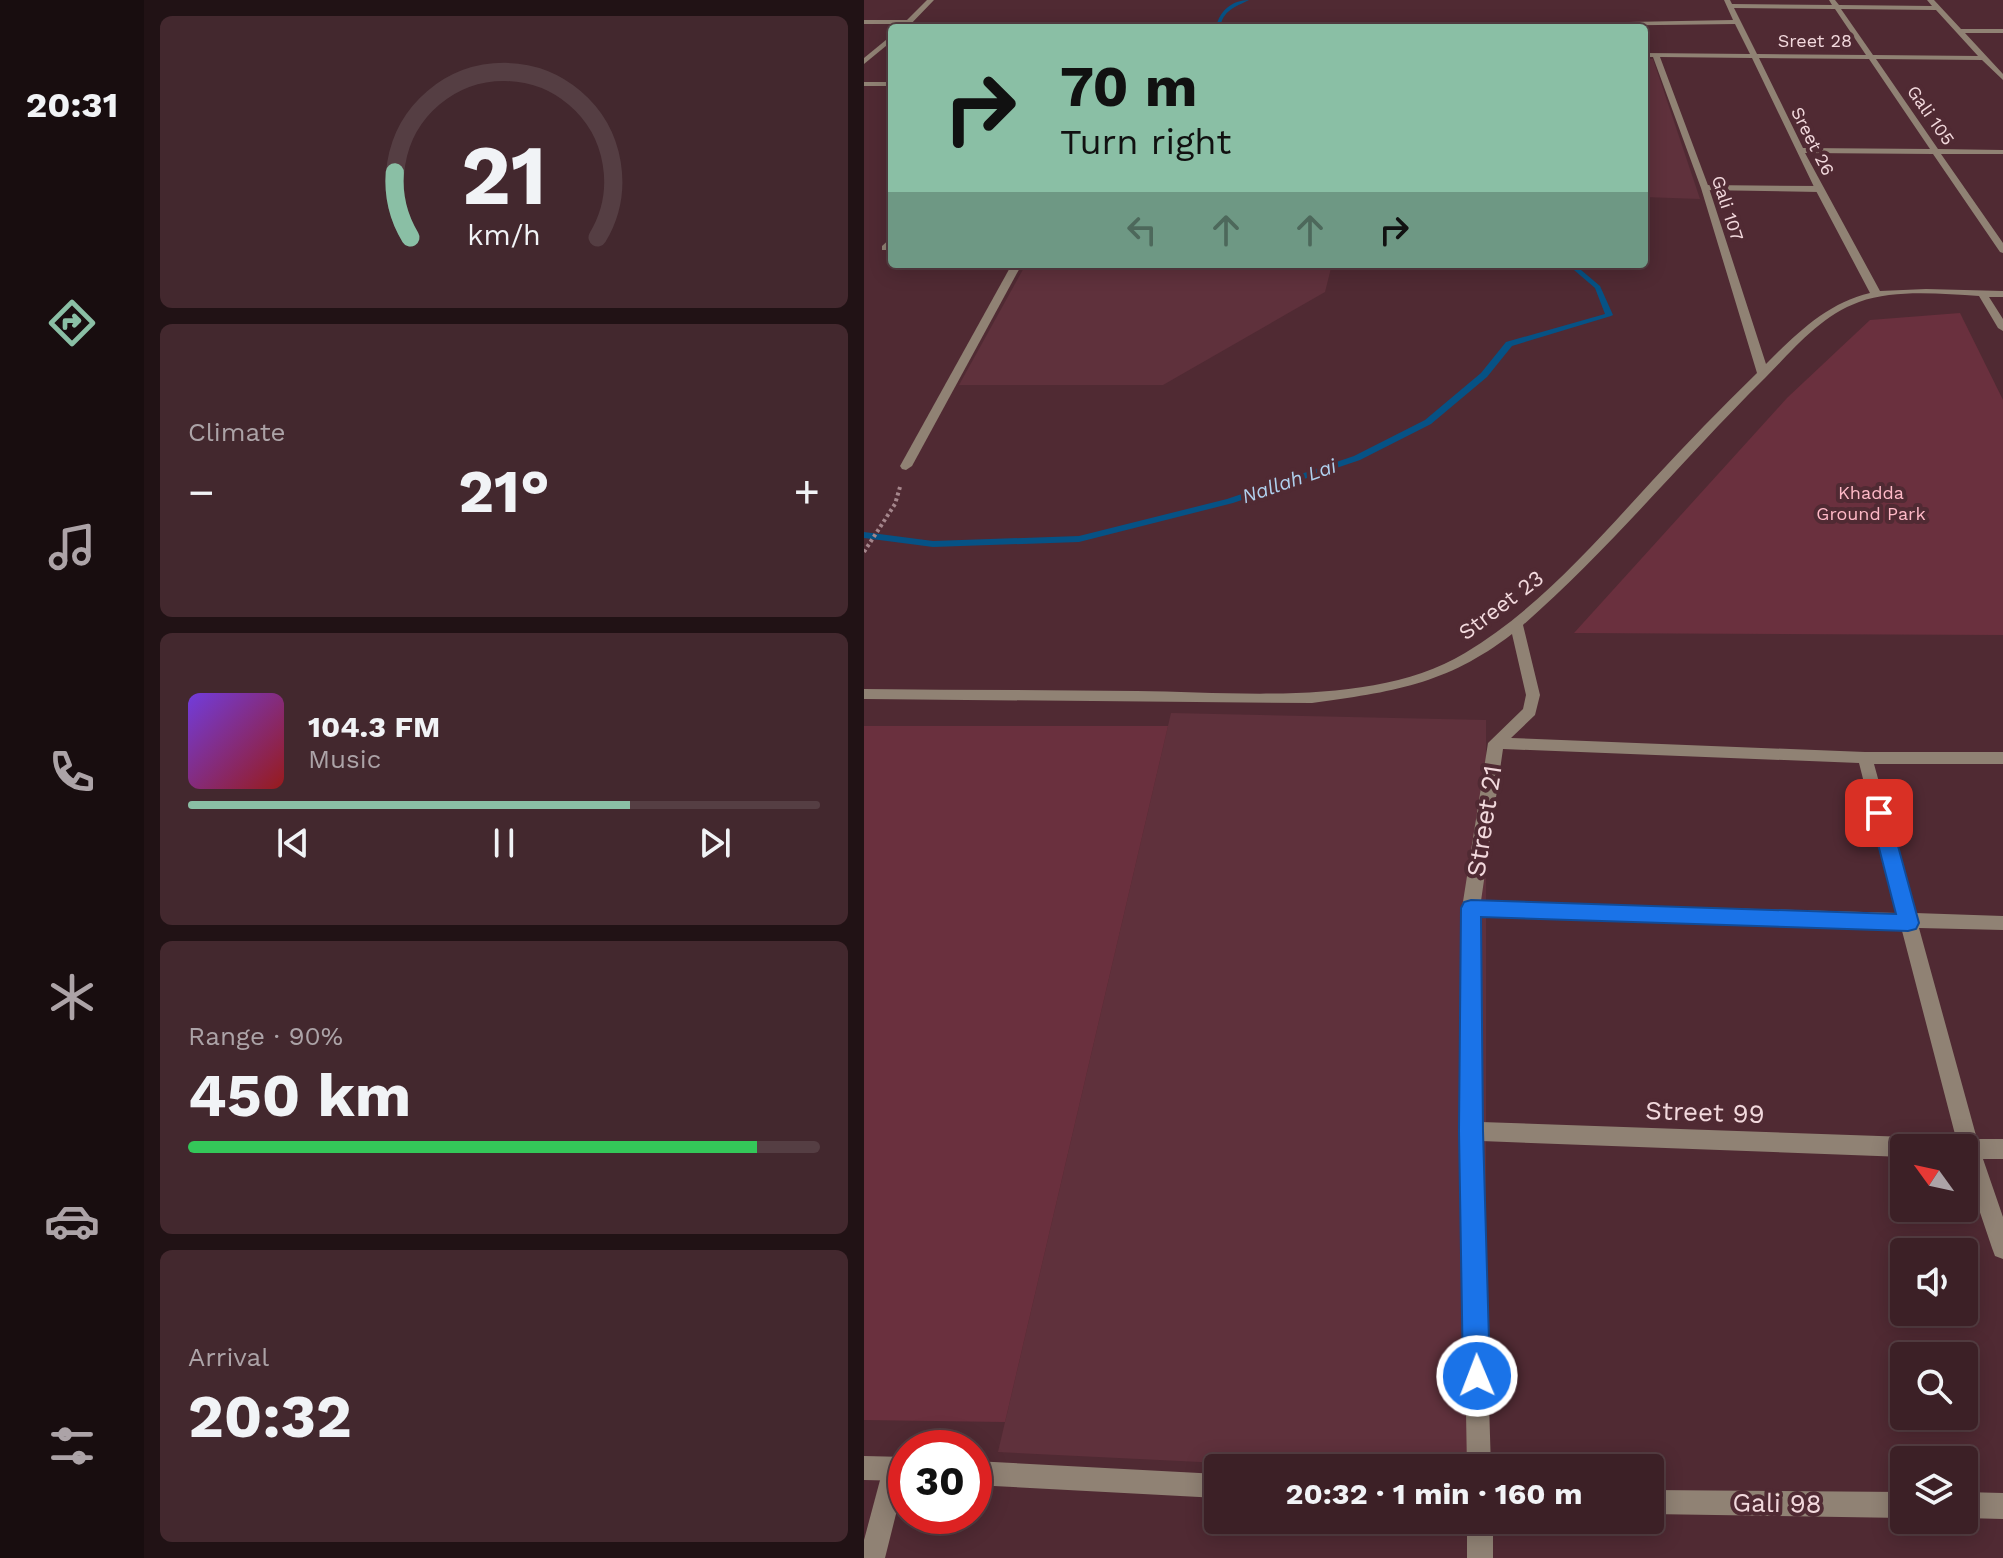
<!DOCTYPE html>
<html lang="en">
<head>
<meta charset="utf-8">
<style>
  :root { --surface:#3c2026; --page:#43282e; --text:#f1f3f6; --muted:#aca3a7; --line:#553e43; --accent:#8abfa5 }
  body { margin:0; font-family:"Work Sans",sans-serif; background:var(--page); color:var(--text); height:100vh; display:flex; flex-direction:column; font-size:30px; white-space:nowrap }
  * { box-sizing:border-box; margin:0 }
  p { font-size:26px; color:var(--muted) }
  .icon { flex:none; width:44px; height:44px; fill:none; stroke:currentColor; stroke-width:2; stroke-linecap:round; stroke-linejoin:round }
  .map { position:relative; flex:1; overflow:hidden }
  .drawer { display:flex; flex-direction:column; gap:16px; padding:16px; background:#211215; width:720px }
  .drawer>* { flex:none }
  .top-card { position:absolute; left:24px; top:24px; width:760px; height:244px; border-radius:8px; box-shadow:0 4px 20px #0003,0 0 0 2px var(--line); background:#8abfa5; color:#111; overflow:hidden }
  .needle { width:52px; rotate:303deg }
  .tools { position:absolute; left:1026px; top:1134px; display:grid; gap:16px }
  .tools a { display:grid; place-items:center; width:88px; height:88px; border-radius:8px; background:var(--surface); box-shadow:0 4px 20px #0003,0 0 0 2px var(--line); font-size:40px }
  .speed { position:absolute; left:24px; top:1430px; display:flex; gap:16px; font-size:40px; font-weight:700; text-align:center }
  .speed>* { display:grid; place-content:center; width:104px; height:104px; border-radius:50%; background:var(--surface); box-shadow:0 4px 20px #0003,0 0 0 2px var(--line); line-height:1 }
  .speed .limit { border:12px solid #d22; background:#fff; color:#111 }
  .pin { position:absolute; display:grid; place-items:center; width:68px; height:68px; color:#fff; margin:-34px; border-radius:16px; box-shadow:0 4px 12px #0006 }
  .me { position:absolute; width:88px; margin:-44px; rotate:359deg; stroke-linejoin:round; filter:drop-shadow(0 0 6px #0008) }
  .turn { display:flex; align-items:center; gap:28px; height:168px; padding:0 40px; font-size:36px }
  .turn .icon { width:104px; height:104px; stroke-width:2.5 }
  .turn b { display:block; font-size:56px; line-height:68px }
  .lanes { display:flex; align-items:center; height:76px; padding:0 40px; background:#0003; justify-content:center; gap:40px; direction:ltr }
  .lanes .off { opacity:.35 }
  .big { font-size:60px; font-weight:700; line-height:1.1 }
  .drawer .card { flex:1; display:flex; flex-direction:column; justify-content:center; gap:12px; min-width:0; padding:0 28px; border-radius:12px; background:var(--page) }
  .drawer .dial { align-items:center; gap:0 }
  .dial svg { height:208px; overflow:visible; fill:none; stroke:var(--line); stroke-width:7; stroke-linecap:round; text-anchor:middle }
  .dial text { fill:var(--text); stroke:none }
  .song { display:flex; align-items:center; gap:24px }
  .cover { width:96px; height:96px; border-radius:12px; background:linear-gradient(135deg,hsl(260 70% 55%),hsl(0 70% 35%)) }
  .played { height:8px; border-radius:4px; background:linear-gradient(90deg,var(--accent) 70%,var(--line) 70%) }
  .keys { display:flex; justify-content:space-around; direction:ltr }
  .heat { display:flex; justify-content:space-between; align-items:center; font-size:44px; direction:ltr }
  .charge { height:12px; border-radius:6px; background:linear-gradient(90deg,#34c759 90%,var(--line) 0) }
  .trip { position:absolute; left:340px; top:1454px; width:460px; height:80px; border-radius:8px; background:var(--surface); box-shadow:0 4px 20px #0003,0 0 0 2px var(--line); font-weight:700; line-height:80px; text-align:center }
  main { display:flex; flex:1; min-height:0 }
  .dock { display:flex; flex-direction:column; width:144px; justify-content:space-around; align-items:center; background:#180d0f; color:var(--muted) }
  .dock .icon { width:56px; height:56px }
  .dock .active { color:var(--accent) }
  .dock b { font-size:36px; color:var(--text) }
  .map>svg:first-child { display:block }
  .built { fill:#5f313c }
  .green { fill:#6a303e }
  .lines { fill:none; stroke-linecap:round; stroke-linejoin:round }
  .stream { fill:#065285; fill-rule:evenodd }
  .path { stroke:#a5868c; stroke-width:4; stroke-dasharray:3 3; stroke-linecap:butt }
  .service { fill:#908274; fill-rule:evenodd }
  .minor { fill:#908274; fill-rule:evenodd }
  .route { fill:#1a73e8; stroke:#114b97; stroke-width:2 }
  .labels { text-anchor:middle; dominant-baseline:central; stroke-width:8; stroke-linejoin:round; paint-order:stroke }
  .far-street-label { font-size:18px; fill:#f2d9dd; stroke:#502a33 }
  .far-park-label { font-size:18px; fill:#ffb9c7; stroke:#502a33 }
  .far-water-label { font-size:20px; font-style:italic; fill:#b0d1ef; stroke:#502a33 }
  .street-label { font-size:22px; fill:#f2d9dd; stroke:#502a33 }
  .near-street-label { font-size:26px; fill:#f2d9dd; stroke:#502a33 }
</style>
</head>
<body>
<main>
<nav class="dock">
<b>20:31</b>
<svg class="icon active" aria-label="directions" viewBox="0 0 24 24"><path d="M12 3l9 9-9 9-9-9zM9 14v-3h6M13 9l2 2-2 2"/></svg>
<svg class="icon" aria-label="music" viewBox="0 0 24 24"><path d="M9 18V5l10-2v13"/><circle cx="6" cy="18" r="3"/><circle cx="16" cy="16" r="3"/></svg>
<svg class="icon" aria-label="phone" viewBox="0 0 24 24"><path d="M5 4h4l2 5-3 2q2 4 5 5l2-3 5 2v4C11 20 4 13 5 4z"/></svg>
<svg class="icon" aria-label="climate" viewBox="0 0 24 24"><path d="M12 3v18M4 7l16 10M4 17L20 7"/></svg>
<svg class="icon" aria-label="car" viewBox="0 0 24 24"><path d="M5 17H2v-5l4-1 3-4h7l3 4 3 1v5h-3M9 17h6M6 11h13"/><circle cx="7" cy="17" r="2"/><circle cx="17" cy="17" r="2"/></svg>
<svg class="icon" aria-label="filters" viewBox="0 0 24 24"><path d="M4 7h16M4 17h16"/><circle cx="9" cy="7" r="2"/><circle cx="15" cy="17" r="2"/></svg>
</nav>
<section class="drawer">
<div class="card dial"><svg viewBox="0 0 100 80">
<path d="M14 69A42 42 0 1 1 86 69"/>
<path d="M14 69A42 42 0 0 1 8 44" stroke="#8abfa5"/>
<text x="50" y="56" font-size="32" font-weight="700">21</text>
<text x="50" y="72" font-size="11">km/h</text>
</svg></div>
<div class="card"><p>Climate</p>
<div class="heat"><a>−</a><b class="big">21°</b><a>+</a></div>
</div>
<div class="card">
<div class="song"><i class="cover"></i><div><b>104.3 FM</b><p>Music</p></div></div>
<div class="played"></div>
<div class="keys"><svg class="icon" aria-label="previous" viewBox="0 0 24 24"><path d="M18 5L8 12l10 7zM5 5v14"/></svg><svg class="icon" aria-label="pause" viewBox="0 0 24 24"><path d="M8 5v14M16 5v14"/></svg><svg class="icon" aria-label="next" viewBox="0 0 24 24"><path d="M6 5l10 7-10 7zM19 5v14"/></svg></div>
</div>
<div class="card"><p>Range · 90%</p><b class="big">450 km</b><div class="charge"></div></div>
<div class="card"><p>Arrival</p><b class="big">20:32</b></div>
</section>
<div class="map">
<svg width="1139" height="1558" viewBox="0 0 1139 1558">
  <rect width="100%" height="100%" fill="#502a33"/>
  <g class="built">
    <polygon points="780,59 789,59 836,199 780,197"/>
    <polygon points="162,264 468,264 461,292 299,385 95,385"/>
    <polygon points="307,713 622,720 622,1468 460,1468 134,1452"/>
  </g>
  <g class="green">
    <polygon points="1096,313 1139,400 1139,635 710,633 923,398 1006,320"/>
    <polygon points="0,726 304,726 141,1422 0,1420"/>
  </g>
  <g class="lines">
    <g class="stream">
      <path d="M385,0C371,7 359,10 356,28H352C355,11 368,0 385,0Z"/>
      <polygon points="703,264 710,264 736,286 749,315 747,316 648,346 623,377 567,424 496,460 369,503 215,542 69,547 0,538 0,532 69,541 215,536 363,499 490,456 561,420 617,373 642,342 741,314 731,288"/>
    </g>
    <polyline class="path" points="0,552 31,504 36,487"/>
    <g class="service">
      <polygon points="841,185 955,186 959,189 955,192 838,190 838,186"/>
      <polygon points="31,1457 40,1460 42,1474 21,1558 0,1558 0,1540 19,1469 22,1460"/>
    </g>
    <g class="minor">
      <polygon points="63,0 70,0 43,28 37,28 39,24 0,24 0,20 43,20"/>
      <path d="M860,0H866L868,4L968,5L965,0H971L975,5L1068,6L1063,0H1070L1097,29H1139V33H1101L1139,74V80L1118,60L1012,59L1074,149L1139,150V154H1077L1139,243V253L1136,252L1069,154L941,153L1016,291L1062,289L1139,291V297H1125L1139,319V331L1134,328L1115,296C1077,294 1032,289 995,302C956,316 929,350 901,378C819,459 746,549 659,625L676,695L671,715L647,738L1001,752H1139V764H1010L1051,913L1139,916V930L1055,928L1113,1139H1139V1159H1119L1139,1217V1259L1131,1256L1128,1248L1100,1165V1148H1090L1093,1142L1037,927L616,915L617,1122L1073,1138L1080,1141L1083,1148H1040V1157L617,1141L627,1468H603L597,1131L598,908L624,743L659,709L662,695L648,634C582,685 527,692 448,703L0,699V689C91,690 182,690 273,691C374,692 512,707 601,653C673,610 731,543 788,481C822,444 857,408 893,373L837,188L789,57H780V53L886,54L871,24L567,28L564,26L869,20ZM870,8L971,9L1002,55L893,54ZM977,9L1072,10L1114,56L1009,55ZM796,57L888,58L951,189L1006,293C963,303 932,334 902,364L845,188ZM895,58L1005,59L1066,149L939,148ZM639,749L995,763L1033,913L617,901Z"/>
      <polygon points="28,35 28,41 0,64 0,58"/>
      <rect x="0" y="82" width="28" height="4"/>
      <polygon points="28,237 28,246 24,250 18,250 18,246"/>
      <polygon points="148,264 158,264 48,466 42,470 38,469 36,466"/>
      <polygon points="0,1456 42,1457 42,1481 0,1480"/>
      <polygon points="110,1461 354,1474 354,1498 110,1485"/>
      <polygon points="786,1490 1040,1492 1040,1518 786,1514"/>
      <polygon points="1100,1492 1139,1493 1139,1519 1100,1518"/>
      <rect x="603" y="1520" width="26" height="38"/>
    </g>
  </g>
  <polygon class="route" points="1015,806 1025,813 1055,923 1052,929 1044,931 617,917 619,1131 626,1376 622,1386 613,1390 603,1386 599,1376 595,1131 597,908 600,902 607,900 1032,914 1006,813"/>
  <g class="labels">
    <g class="far-street-label">
      <text x="951" y="40">Sreet 28</text>
      <text transform="translate(1067 115) rotate(55)">Gali 105</text>
      <text transform="translate(949 141) rotate(63)">Sreet 26</text>
      <text transform="translate(864 208) rotate(72)">Gali 107</text>
    </g>
    <g class="far-park-label">
      <text x="1007" y="492">Khadda<tspan x="1007" dy="21">Ground Park</tspan></text>
    </g>
    <g class="far-water-label">
      <text transform="translate(425 481) rotate(-19)">Nallah Lai</text>
    </g>
    <g class="street-label">
      <text transform="translate(637 605) rotate(-37)">Street 23</text>
    </g>
    <g class="near-street-label">
      <text transform="translate(620 821) rotate(-81)">Street 21</text>
      <text transform="translate(841 1112) rotate(2)">Street 99</text>
      <text transform="translate(913 1503) rotate(1)">Gali 98</text>
    </g>
  </g>
</svg>
<div class="tools">
<a><svg class="needle" viewBox="-14 -14 28 28"><path d="M0-13l5 13h-10z" fill="#e53935"/><path d="M0 13l5-13h-10z" fill="#aca3a7"/></svg></a>
<a><svg class="icon" aria-label="sound" viewBox="0 0 24 24"><path d="M4 9h4l5-4v14l-5-4H4zM17 9q2 3 0 6"/></svg></a>
<a><svg class="icon" aria-label="search" viewBox="0 0 24 24"><circle cx="10" cy="10" r="6"/><path d="M15 15l6 6"/></svg></a>
<a><svg class="icon" aria-label="layers" viewBox="0 0 24 24"><path d="M12 4l9 5-9 5-9-5zM3 14l9 5 9-5"/></svg></a>
</div>
<div class="speed"><div class="limit">30</div></div>
<div class="pin" style="left:1015px;top:813px;background:#d93025"><svg class="icon" aria-label="arrive" viewBox="0 0 24 24"><path d="M6 21V4h12l-3 4 3 4H6"/></svg></div>
<svg class="me" style="left:613px;top:1376px" viewBox="-20 -20 40 40"><circle r="17" fill="#1a73e8" stroke="#fff" stroke-width="3"/><path d="M0-11L8 9 0 5-8 9z" fill="#fff"/></svg>
<div class="trip">20:32 · 1 min · 160 m</div>
<div class="top-card">
<div class="turn"><svg class="icon" aria-label="right" viewBox="0 0 24 24"><path d="M7 20v-9h11M14 6l5 5-5 5"/></svg><div><b>70 m</b>Turn right</div></div>
<div class="lanes"><svg class="icon off" aria-label="left" viewBox="0 0 24 24"><path d="M17 20v-9H6M10 6l-5 5 5 5"/></svg><svg class="icon off" aria-label="ahead" viewBox="0 0 24 24"><path d="M12 20V5M6 11l6-6 6 6"/></svg><svg class="icon off" aria-label="ahead" viewBox="0 0 24 24"><path d="M12 20V5M6 11l6-6 6 6"/></svg><svg class="icon" aria-label="right" viewBox="0 0 24 24"><path d="M7 20v-9h11M14 6l5 5-5 5"/></svg></div>
</div>
</div>
</main>
</body>
</html>
